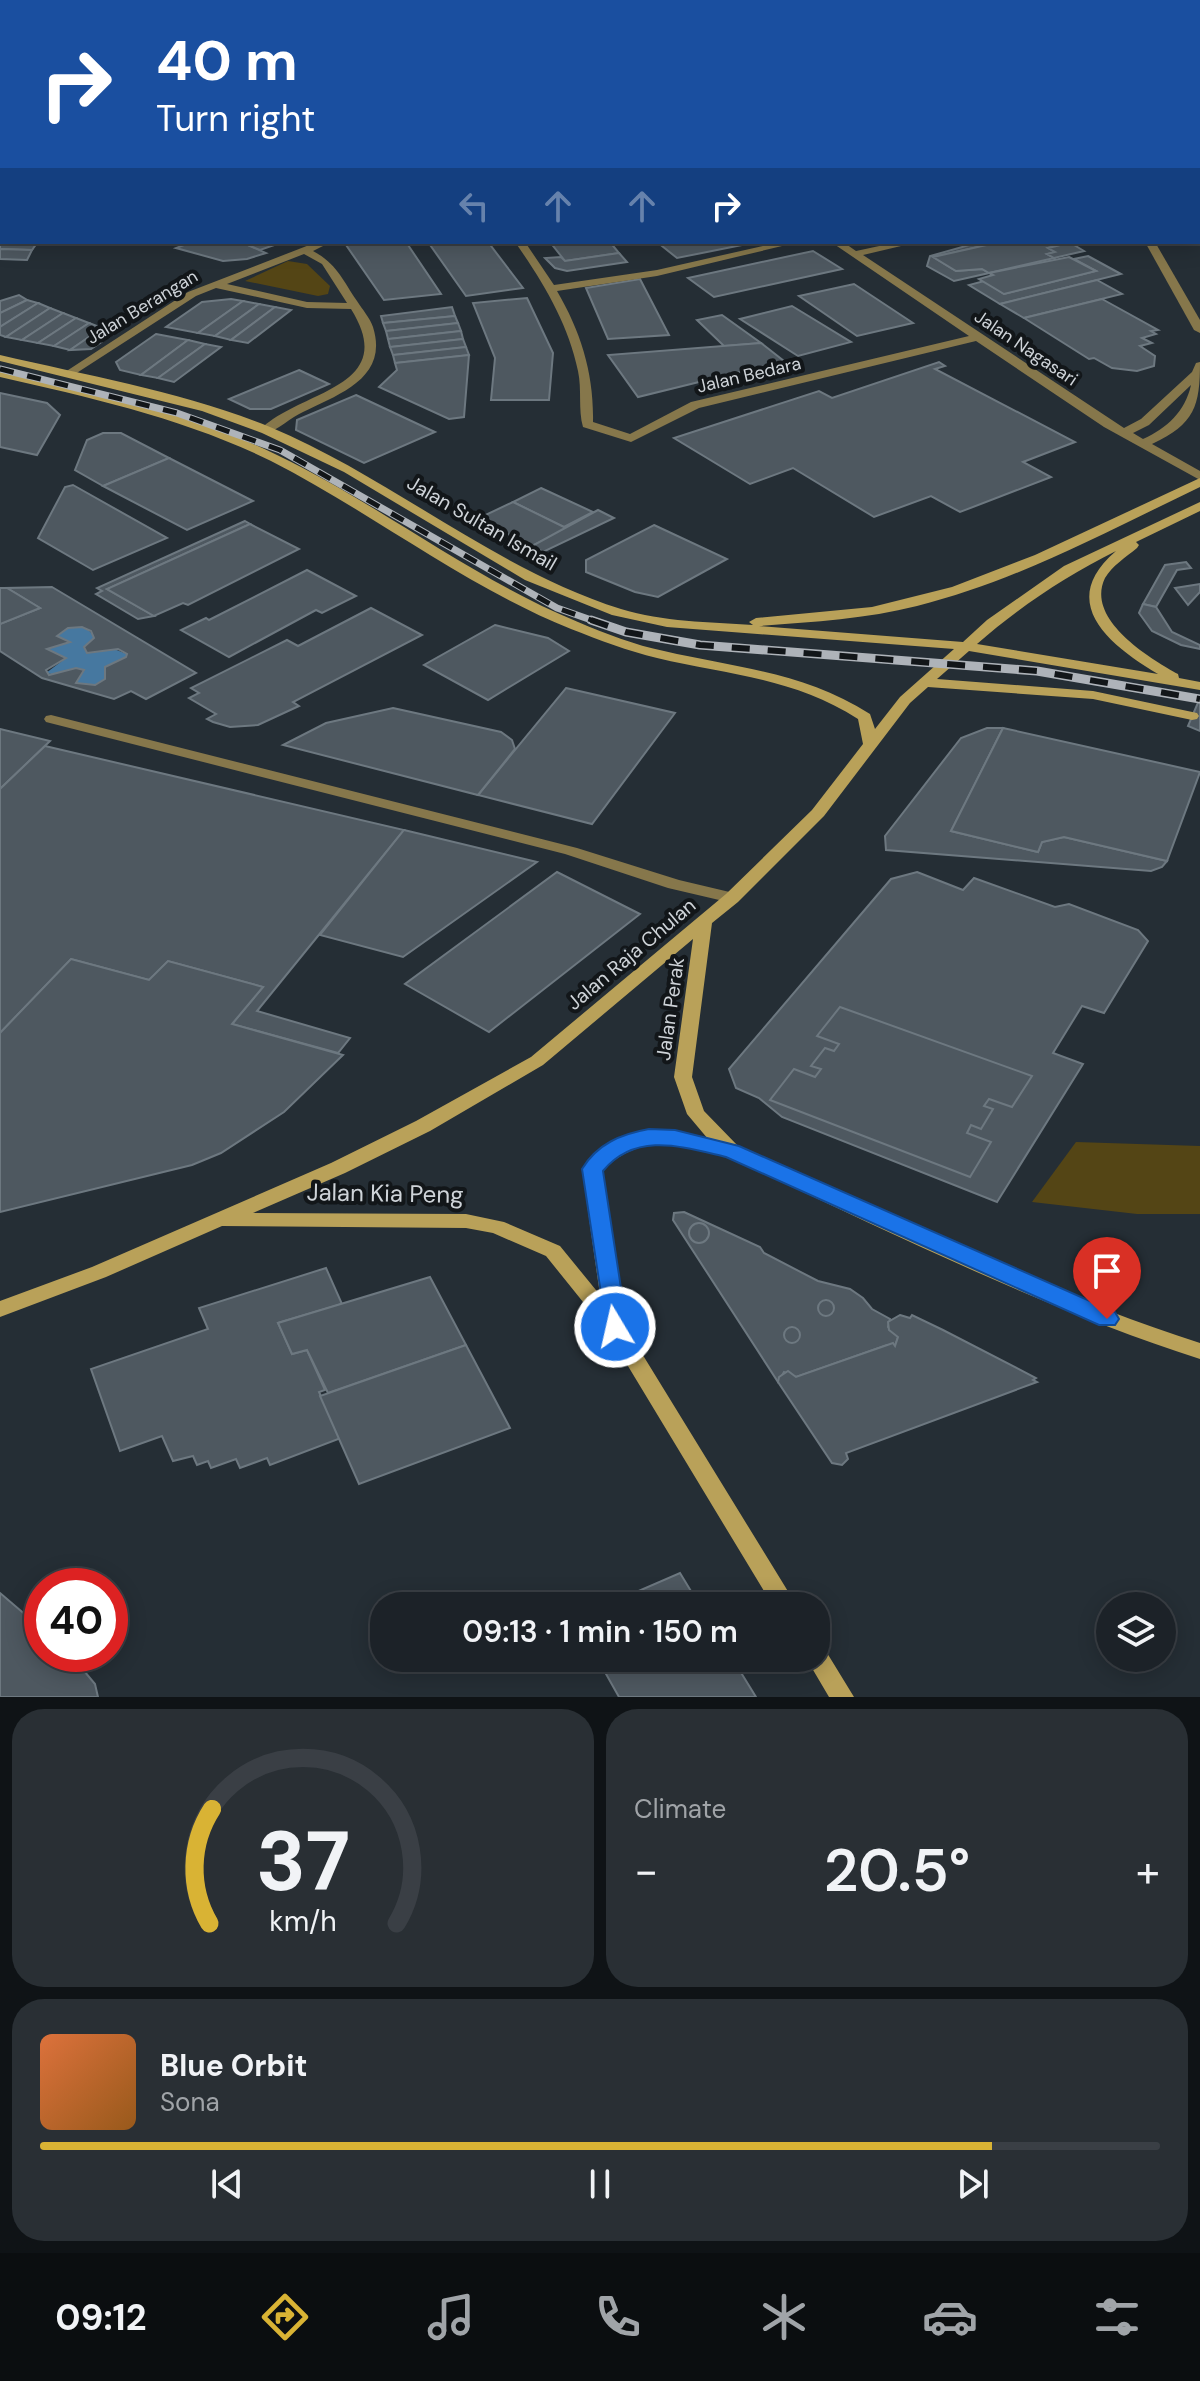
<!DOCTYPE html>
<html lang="en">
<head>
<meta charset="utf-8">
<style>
  :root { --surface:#1c2228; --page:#292f34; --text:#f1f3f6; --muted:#a0a4a8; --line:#3a3f45; --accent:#d9b334 }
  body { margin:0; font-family:"DM Sans",sans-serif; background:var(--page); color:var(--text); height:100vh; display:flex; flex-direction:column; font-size:30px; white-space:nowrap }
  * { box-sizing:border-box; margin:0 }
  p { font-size:26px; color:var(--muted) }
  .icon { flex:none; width:44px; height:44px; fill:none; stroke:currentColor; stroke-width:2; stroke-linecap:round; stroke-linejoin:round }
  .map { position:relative; height:1697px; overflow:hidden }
  .drawer { display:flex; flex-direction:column; gap:12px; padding:12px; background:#0f1316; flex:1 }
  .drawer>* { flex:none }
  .top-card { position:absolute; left:0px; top:0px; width:1200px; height:244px; box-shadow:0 4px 20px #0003,0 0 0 2px var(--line); background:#1a4fa0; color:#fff; overflow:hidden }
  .fabs { position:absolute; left:1096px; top:1592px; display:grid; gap:16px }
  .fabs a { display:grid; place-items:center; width:80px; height:80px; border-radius:50%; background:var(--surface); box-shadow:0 4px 20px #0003,0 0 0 2px var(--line); font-size:40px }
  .speed { position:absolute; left:24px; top:1568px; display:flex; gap:16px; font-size:40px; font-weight:700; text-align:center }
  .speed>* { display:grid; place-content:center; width:104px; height:104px; border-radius:50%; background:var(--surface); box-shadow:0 4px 20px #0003,0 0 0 2px var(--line); line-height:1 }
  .speed .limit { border:12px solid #d22; background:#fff; color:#111 }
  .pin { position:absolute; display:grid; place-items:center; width:68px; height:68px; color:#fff; margin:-82px -34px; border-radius:50% 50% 50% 0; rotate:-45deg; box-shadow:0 0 8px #0007 }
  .pin .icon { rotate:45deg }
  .me { position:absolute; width:88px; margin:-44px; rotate:351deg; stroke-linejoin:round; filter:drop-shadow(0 0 6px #0008) }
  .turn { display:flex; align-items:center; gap:28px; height:168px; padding:0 24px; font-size:36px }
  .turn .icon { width:104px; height:104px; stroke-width:2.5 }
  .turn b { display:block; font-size:56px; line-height:68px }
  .lanes { display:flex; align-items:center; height:76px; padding:0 24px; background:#0003; justify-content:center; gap:40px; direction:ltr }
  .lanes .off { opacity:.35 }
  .big { font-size:60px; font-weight:600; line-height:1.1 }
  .drawer .widget { flex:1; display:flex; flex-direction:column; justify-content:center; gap:12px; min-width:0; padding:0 28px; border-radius:32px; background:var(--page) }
  .drawer .dial { align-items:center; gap:0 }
  .dial svg { height:208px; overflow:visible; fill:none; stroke:var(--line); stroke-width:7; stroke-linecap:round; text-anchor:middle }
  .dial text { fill:var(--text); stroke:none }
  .song { display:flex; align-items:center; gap:24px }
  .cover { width:96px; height:96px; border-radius:12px; background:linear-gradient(135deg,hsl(20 70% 55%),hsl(30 70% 35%)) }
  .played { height:8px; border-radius:4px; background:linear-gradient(90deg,var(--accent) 85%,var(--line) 85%) }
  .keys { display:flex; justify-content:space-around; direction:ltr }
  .heat { display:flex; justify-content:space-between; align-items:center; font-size:44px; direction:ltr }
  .drawer .tiles { flex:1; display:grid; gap:12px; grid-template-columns:1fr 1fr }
  .widget:last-child { grid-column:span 2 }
  .trip { position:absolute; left:370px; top:1592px; width:460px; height:80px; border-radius:32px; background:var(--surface); box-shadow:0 4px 20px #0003,0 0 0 2px var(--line); font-weight:600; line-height:80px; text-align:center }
  .tab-bar { display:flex; height:128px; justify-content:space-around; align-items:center; background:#0b0e10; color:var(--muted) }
  .tab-bar .icon { width:56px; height:56px }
  .tab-bar .on { color:var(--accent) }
  .tab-bar b { font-size:36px; color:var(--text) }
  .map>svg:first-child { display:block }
  .green { fill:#544515 }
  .water { fill:#4678a0 }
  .building { fill:#4e5860; stroke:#6d7880; stroke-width:2; fill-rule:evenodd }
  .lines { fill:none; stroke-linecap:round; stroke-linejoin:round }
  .street { fill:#86774b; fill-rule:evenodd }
  .secondary { fill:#b9a159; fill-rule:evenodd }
  .rail-far1-casing { stroke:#aeb3b9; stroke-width:7 }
  .rail-casing { stroke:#aeb3b9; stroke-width:9 }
  .rail-far1 { stroke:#121619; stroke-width:5; stroke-dasharray:14; stroke-linecap:butt }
  .rail { stroke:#121619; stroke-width:6; stroke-dasharray:18; stroke-linecap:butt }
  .route { fill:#1a73e8; stroke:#114b97; stroke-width:2 }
  .labels { text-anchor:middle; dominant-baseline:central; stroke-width:8; stroke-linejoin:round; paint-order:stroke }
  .far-street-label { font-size:18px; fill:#ced3d8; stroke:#121619 }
  .street-label { font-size:20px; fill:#ced3d8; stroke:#121619 }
  .near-street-label { font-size:24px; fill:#ced3d8; stroke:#121619 }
</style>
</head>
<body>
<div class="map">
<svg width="1200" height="1697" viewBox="0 0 1200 1697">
  <rect width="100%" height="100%" fill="#252e35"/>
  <g class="green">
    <polygon points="288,261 307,264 330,286 328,294 318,296 245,281"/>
    <polygon points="1076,1142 1200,1146 1200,1214 1137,1214 1032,1202"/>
  </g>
  <path class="water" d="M71,627C82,627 90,627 94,638L84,647L87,653L114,649L127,654L126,658L105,667V679L95,685L76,683L83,670C69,665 60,678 46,673L66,658L47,649L64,629Z"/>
  <g class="building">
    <polygon points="529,0 614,0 529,2"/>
    <polygon points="702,0 809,0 786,2"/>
    <polygon points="0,242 37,243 32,250 0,249"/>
    <polygon points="192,242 241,242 266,253 247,259 223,261 176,248"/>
    <polygon points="241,242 283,242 260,250"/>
    <polygon points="353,242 406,242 441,294 384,300 346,245"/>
    <polygon points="428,242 488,242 523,288 466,296"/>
    <polygon points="550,242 610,242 619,253 565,261"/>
    <polygon points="657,242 757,242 677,258"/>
    <polygon points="980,242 1000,242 933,257 956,271 982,269 989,273 954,281 927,266 930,256"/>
    <polygon points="1000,242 1049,242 1057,246 1048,248 1055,252 1047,254 1054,258 989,273 982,269 956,271 933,257"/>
    <polygon points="1049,242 1069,242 1084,251 1054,258 1047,254 1055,252 1048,248 1057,246"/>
    <polygon points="0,249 32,250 27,260 0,259"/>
    <polygon points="813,251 842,269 714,297 688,278"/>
    <polygon points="619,253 627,262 567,271 555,268 545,258 561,257 565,261"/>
    <polygon points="1088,256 1121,274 1000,304 969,285 984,281 1004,294 1096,271 1074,259"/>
    <polygon points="1069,257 1096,271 1004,294 979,279 993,275 989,273"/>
    <polygon points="640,279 669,335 608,339 586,288"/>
    <polygon points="1097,280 1122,294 1024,318 1000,304"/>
    <polygon points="854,284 913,323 857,336 799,296"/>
    <polygon points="19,295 27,300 0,313 0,301"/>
    <polygon points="527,298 553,353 549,400 491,400 495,358 473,303"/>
    <polygon points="231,299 243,301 198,333 166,327 202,302"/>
    <polygon points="1102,299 1158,330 1151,331 1156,334 1142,338 1152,343 1140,346 1155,356 1154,366 1137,371 1112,368 1094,358 1089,359 1024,318"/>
    <polygon points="27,300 38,303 0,327 0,313"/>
    <polygon points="243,301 259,304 215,336 198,333"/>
    <polygon points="38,303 50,308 6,337 0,335 0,327"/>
    <polygon points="259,304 275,307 231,340 215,336"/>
    <polygon points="792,306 851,342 798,356 740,319"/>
    <polygon points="275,307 291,310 248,343 231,340"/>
    <polygon points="452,307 455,316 383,323 381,316"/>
    <polygon points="50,308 63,313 22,340 6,337"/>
    <polygon points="63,313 76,318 38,343 22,340"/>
    <polygon points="722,315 761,343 724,346 697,320"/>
    <polygon points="455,316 458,323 386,331 383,323"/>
    <polygon points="76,318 89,323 54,346 38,343"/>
    <polygon points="89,323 102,328 70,350 54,346"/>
    <polygon points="458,323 461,331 388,339 386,331"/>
    <polygon points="102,328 115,333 91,349 70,350"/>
    <polygon points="461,331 463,339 390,347 388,339"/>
    <polygon points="156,334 188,340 141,375 120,370 116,362"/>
    <polygon points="463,339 466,347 393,355 390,347"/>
    <polygon points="188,340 205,344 158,378 141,375"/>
    <polygon points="761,343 784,361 638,397 608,355"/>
    <polygon points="205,344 221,347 174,382 158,378"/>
    <polygon points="466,347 469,355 395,363 393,355"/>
    <polygon points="469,355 464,417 449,419 379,387 397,370 395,363"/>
    <polygon points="939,362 945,366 935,369 1075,442 1023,462 1051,477 960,512 931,496 874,517 793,468 750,484 674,438 819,391 832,398"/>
    <polygon points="299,370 329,384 271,409 250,409 229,399"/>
    <polygon points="0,393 47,403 60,415 37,455 0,447"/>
    <polygon points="356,395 435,432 364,463 296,430 297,420"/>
    <polygon points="103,433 121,433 169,458 103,486 75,470 87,440"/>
    <polygon points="169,458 253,501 187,530 103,486"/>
    <polygon points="73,485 167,538 93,570 38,538 65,487"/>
    <polygon points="541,488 593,512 564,527 513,502"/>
    <polygon points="513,502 564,527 567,529 532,546 477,519"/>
    <polygon points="598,510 614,518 543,552 532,546"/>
    <polygon points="245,521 250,524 107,589 154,616 138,619 96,594 102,591 97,588"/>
    <polygon points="250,524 299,549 188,605 183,603 154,616 107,589"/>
    <polygon points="654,525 727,559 658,597 635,592 586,572 586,560"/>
    <polygon points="1186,562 1191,568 1177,570 1156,607 1143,604 1165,565"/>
    <polygon points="307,570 356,596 322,613 316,610 229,657 181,630 206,618 209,620"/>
    <polygon points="1200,584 1200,592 1188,605 1175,588"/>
    <path d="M52,587L196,673L146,699L131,691L114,699L42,678L0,651V624L40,608L7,588ZM68,628L82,627L91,631L94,638L84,647L87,653L118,649L127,654L126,657L105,667V679L95,685L76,683L84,670L76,668L49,675L46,670L66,658L47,649L70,642L57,636Z"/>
    <polygon points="0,588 7,588 40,608 0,624"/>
    <polygon points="1143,604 1156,607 1172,632 1200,645 1200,649 1181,645 1152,631 1139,613"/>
    <polygon points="371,608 422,635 293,702 299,706 258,725 230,727 213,722 207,719 216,714 189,698 199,693 191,688 287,640 298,646"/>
    <polygon points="495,625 548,638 569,651 488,700 424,665"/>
    <polygon points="566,688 675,713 592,824 478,795"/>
    <polygon points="1200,698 1200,731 1188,726"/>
    <polygon points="393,708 501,732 512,740 515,749 478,795 283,745 326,723"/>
    <polygon points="987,728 1003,728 951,831 1038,852 1042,842 1064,837 1167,861 1162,867 1151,871 886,850 885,836 961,738"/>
    <polygon points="1003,728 1200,772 1167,861 1064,837 1042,842 1038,852 951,831"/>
    <polygon points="0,729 50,741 0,789"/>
    <polygon points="45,746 404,830 257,1011 350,1038 338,1053 232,1024 263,987 168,961 149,980 71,959 0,1033 0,789"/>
    <polygon points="404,830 537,862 403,957 320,935"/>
    <polygon points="557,872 640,914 489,1032 405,984"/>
    <polygon points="917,872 963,890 974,878 1055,907 1069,904 1138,930 1148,941 1104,1013 1082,1006 1053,1053 1083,1064 997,1202 782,1117 759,1098 736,1088 729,1069 891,879"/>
    <polygon points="71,959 149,980 168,961 263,987 232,1024 343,1055 284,1112 221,1153 192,1165 0,1212 0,1033"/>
    <polygon points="840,1007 1032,1076 1012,1107 989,1099 984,1106 993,1109 981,1129 971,1125 967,1133 991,1142 970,1177 770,1100 794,1069 815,1077 821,1069 811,1066 825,1048 834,1051 839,1044 817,1036"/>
    <polygon points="684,1212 760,1247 764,1253 818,1281 850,1289 863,1298 872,1309 890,1319 888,1327 898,1337 895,1346 887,1345 796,1377 784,1372 778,1382 673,1220 674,1213"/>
    <circle cx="699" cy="1233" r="10"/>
    <polygon points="326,1268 342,1304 278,1323 292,1354 307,1350 325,1390 319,1392 341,1438 270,1465 267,1458 240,1468 236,1459 211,1468 208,1461 197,1465 193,1456 173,1461 162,1436 120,1451 91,1369 208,1329 199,1308"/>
    <polygon points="430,1277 466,1345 328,1393 307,1350 292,1354 278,1323"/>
    <circle cx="826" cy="1308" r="8"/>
    <polygon points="900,1315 910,1318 912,1315 943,1330 1036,1378 1033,1380 1037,1382 846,1453 848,1459 842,1465 832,1463 778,1382 779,1377 788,1371 796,1377 893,1343 895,1346 898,1337 889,1330 888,1322"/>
    <circle cx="792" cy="1335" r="8"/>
    <polygon points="466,1345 510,1428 359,1484 320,1396"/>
    <polygon points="680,1573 700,1606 604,1606"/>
    <polygon points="0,1593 42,1629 42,1654 70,1654 95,1684 98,1697 0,1697"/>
    <polygon points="597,1658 732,1658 756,1697 619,1697"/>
  </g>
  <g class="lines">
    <g class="street">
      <polygon points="927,0 954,0 956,2 925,2"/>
      <rect x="1198" y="9" width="2" height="4"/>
      <rect x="0" y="40" width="2" height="6"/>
      <rect x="1198" y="66" width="2" height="6"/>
      <rect x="0" y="153" width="2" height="6"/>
      <path d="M317,242H331L313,251C337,264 342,279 357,301C362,309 370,318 373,327C389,378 339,394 303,412C290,418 279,429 266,434L260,430C299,390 401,389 351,309L307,308L216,288L196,296L72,376L62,374L188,292ZM304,254L322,264L347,303L307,302L227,284Z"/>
      <path d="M515,242H525L554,285L657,270L780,242H799L657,276L557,291C581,332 594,374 593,422L630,434L691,402L969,336L831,242H843L856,251L898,242H918L863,255L1124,428L1141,419L1192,372L1196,363L1200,362C1200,406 1195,424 1152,444L1200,471V480L1104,427L976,341L699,408L631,442L583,427C578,410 582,389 578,371C568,323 543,282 515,242ZM1191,385C1185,412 1167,428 1143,439L1133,433L1149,425Z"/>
      <polygon points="1145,242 1155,242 1200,320 1200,333 1194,330"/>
      <polygon points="51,715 577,848 679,880 738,894 740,898 732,903 668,888 565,854 46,722 44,719 46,716"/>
    </g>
    <g class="secondary">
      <polygon points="83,0 92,0 82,2"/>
      <polygon points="2,109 2,117 0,118 0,110"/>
      <path d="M0,355C90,376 184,392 270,427C392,478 494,569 621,609C663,622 709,622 753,625L749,622L756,618L872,607L952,587L1035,555L1200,478V487C1108,531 1017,581 917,606C866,619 812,622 759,626L963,642L987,620L1064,566L1200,502V511L1136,542L1139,545L1137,548C1126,557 1112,566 1105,578C1085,619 1149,658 1178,674L1179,678L1200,682V690L969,651L937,679L1093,691L1197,713L1199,716L1197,719L1192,720L1093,699L928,687L910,703L824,816L738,902L712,923L692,1077L704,1111L738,1146C890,1215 1041,1292 1200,1343V1359C1036,1306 882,1228 726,1156C678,1144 640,1133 602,1171L625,1326L797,1606H773L608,1333L546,1256L493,1233L466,1228L222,1226L106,1277L0,1317V1301L92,1267L331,1163L416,1121L531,1057L726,894L812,810L863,744L858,719C794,678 729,675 657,658C628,651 599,640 571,629C464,586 373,513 271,461C186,419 92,398 0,377V371C94,392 190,412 277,455C381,505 471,578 578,622C606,634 635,645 664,651C738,668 804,672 870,714L875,729L900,697L954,649L667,627L612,615L525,580L344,472L262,433L202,411L0,361ZM1116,551C1056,602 1109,645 1158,674L977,644C1019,607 1066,576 1116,551ZM693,939L674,1077L687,1114L708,1139C665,1129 610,1126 582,1169L600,1295L560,1246L504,1222L466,1214L253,1213L345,1173L430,1131L543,1065Z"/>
      <polygon points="816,1645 824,1648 854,1697 829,1697 806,1658 816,1658"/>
    </g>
    <defs>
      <polyline id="rail-far1" points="0,369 177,413 280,450 557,608 597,622"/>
      <polyline id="rail" points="591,620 626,632 700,645 1037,671 1200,699"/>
    </defs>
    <use href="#rail-far1" class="rail-far1-casing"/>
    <use href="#rail" class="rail-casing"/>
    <use href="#rail-far1" class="rail-far1"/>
    <use href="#rail" class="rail"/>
  </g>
  <path class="route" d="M649,1129L675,1130L739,1146L1115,1312L1119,1319L1115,1325H1099L726,1157C683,1147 636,1131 603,1171L627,1327L623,1333H607L582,1169C597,1144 621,1134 649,1129Z"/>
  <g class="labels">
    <g class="far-street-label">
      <text transform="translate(142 307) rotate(-31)">Jalan Berangan</text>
      <text transform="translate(1026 348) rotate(34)">Jalan Nagasari</text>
      <text transform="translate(749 375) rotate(-13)">Jalan Bedara</text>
    </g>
    <g class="street-label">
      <text transform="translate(482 523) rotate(30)">Jalan Sultan Ismail</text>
      <text transform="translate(631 954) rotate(-40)">Jalan Raja Chulan</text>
      <text transform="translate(670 1009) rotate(-82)">Jalan Perak</text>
    </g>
    <g class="near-street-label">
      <text transform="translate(385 1193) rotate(1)">Jalan Kia Peng</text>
    </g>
  </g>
</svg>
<div class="fabs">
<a><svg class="icon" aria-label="layers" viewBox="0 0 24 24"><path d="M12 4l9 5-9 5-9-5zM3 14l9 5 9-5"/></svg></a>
</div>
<div class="speed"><div class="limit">40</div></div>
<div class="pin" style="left:1107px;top:1319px;background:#d93025"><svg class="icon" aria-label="arrive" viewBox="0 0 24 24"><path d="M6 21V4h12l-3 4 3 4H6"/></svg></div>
<svg class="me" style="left:615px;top:1327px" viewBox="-20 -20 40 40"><circle r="17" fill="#1a73e8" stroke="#fff" stroke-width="3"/><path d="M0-11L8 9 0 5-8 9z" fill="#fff"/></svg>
<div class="trip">09:13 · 1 min · 150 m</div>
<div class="top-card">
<div class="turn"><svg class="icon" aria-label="right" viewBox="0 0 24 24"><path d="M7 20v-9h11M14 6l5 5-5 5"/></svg><div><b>40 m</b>Turn right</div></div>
<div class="lanes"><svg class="icon off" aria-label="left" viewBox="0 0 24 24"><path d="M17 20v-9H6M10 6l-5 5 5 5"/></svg><svg class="icon off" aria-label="ahead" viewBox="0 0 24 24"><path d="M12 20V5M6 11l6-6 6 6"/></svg><svg class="icon off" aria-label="ahead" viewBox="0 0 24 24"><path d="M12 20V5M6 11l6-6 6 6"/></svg><svg class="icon" aria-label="right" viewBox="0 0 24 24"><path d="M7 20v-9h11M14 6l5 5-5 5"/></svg></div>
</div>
</div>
<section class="drawer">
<div class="tiles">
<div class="widget dial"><svg viewBox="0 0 100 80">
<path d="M14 69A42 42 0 1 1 86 69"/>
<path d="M14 69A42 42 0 0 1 15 25" stroke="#d9b334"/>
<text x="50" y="56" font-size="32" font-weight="700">37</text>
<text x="50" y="72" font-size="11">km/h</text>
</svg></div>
<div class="widget"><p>Climate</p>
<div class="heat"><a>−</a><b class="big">20.5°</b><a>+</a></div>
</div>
<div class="widget">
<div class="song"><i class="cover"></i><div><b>Blue Orbit</b><p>Sona</p></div></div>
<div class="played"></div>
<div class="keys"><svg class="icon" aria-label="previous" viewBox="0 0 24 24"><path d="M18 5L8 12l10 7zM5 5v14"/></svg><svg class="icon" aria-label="pause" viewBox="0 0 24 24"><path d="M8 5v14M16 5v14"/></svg><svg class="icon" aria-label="next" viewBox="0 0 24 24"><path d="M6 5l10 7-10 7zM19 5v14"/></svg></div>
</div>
</div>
</section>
<nav class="tab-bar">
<b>09:12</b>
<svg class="icon on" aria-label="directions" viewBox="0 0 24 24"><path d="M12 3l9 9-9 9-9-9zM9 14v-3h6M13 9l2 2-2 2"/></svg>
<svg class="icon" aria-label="music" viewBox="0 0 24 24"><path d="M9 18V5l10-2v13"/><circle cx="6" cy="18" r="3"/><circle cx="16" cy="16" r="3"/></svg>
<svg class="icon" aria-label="phone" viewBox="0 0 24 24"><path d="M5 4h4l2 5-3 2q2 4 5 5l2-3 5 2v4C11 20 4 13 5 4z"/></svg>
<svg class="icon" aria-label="climate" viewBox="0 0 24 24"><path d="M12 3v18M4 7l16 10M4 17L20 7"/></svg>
<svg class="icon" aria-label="car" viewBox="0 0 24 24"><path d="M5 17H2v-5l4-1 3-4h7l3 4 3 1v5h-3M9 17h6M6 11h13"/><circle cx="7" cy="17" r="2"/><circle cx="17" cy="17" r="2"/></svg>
<svg class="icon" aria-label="filters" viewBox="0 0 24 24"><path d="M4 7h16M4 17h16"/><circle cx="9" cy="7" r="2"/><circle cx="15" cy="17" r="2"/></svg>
</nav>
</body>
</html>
